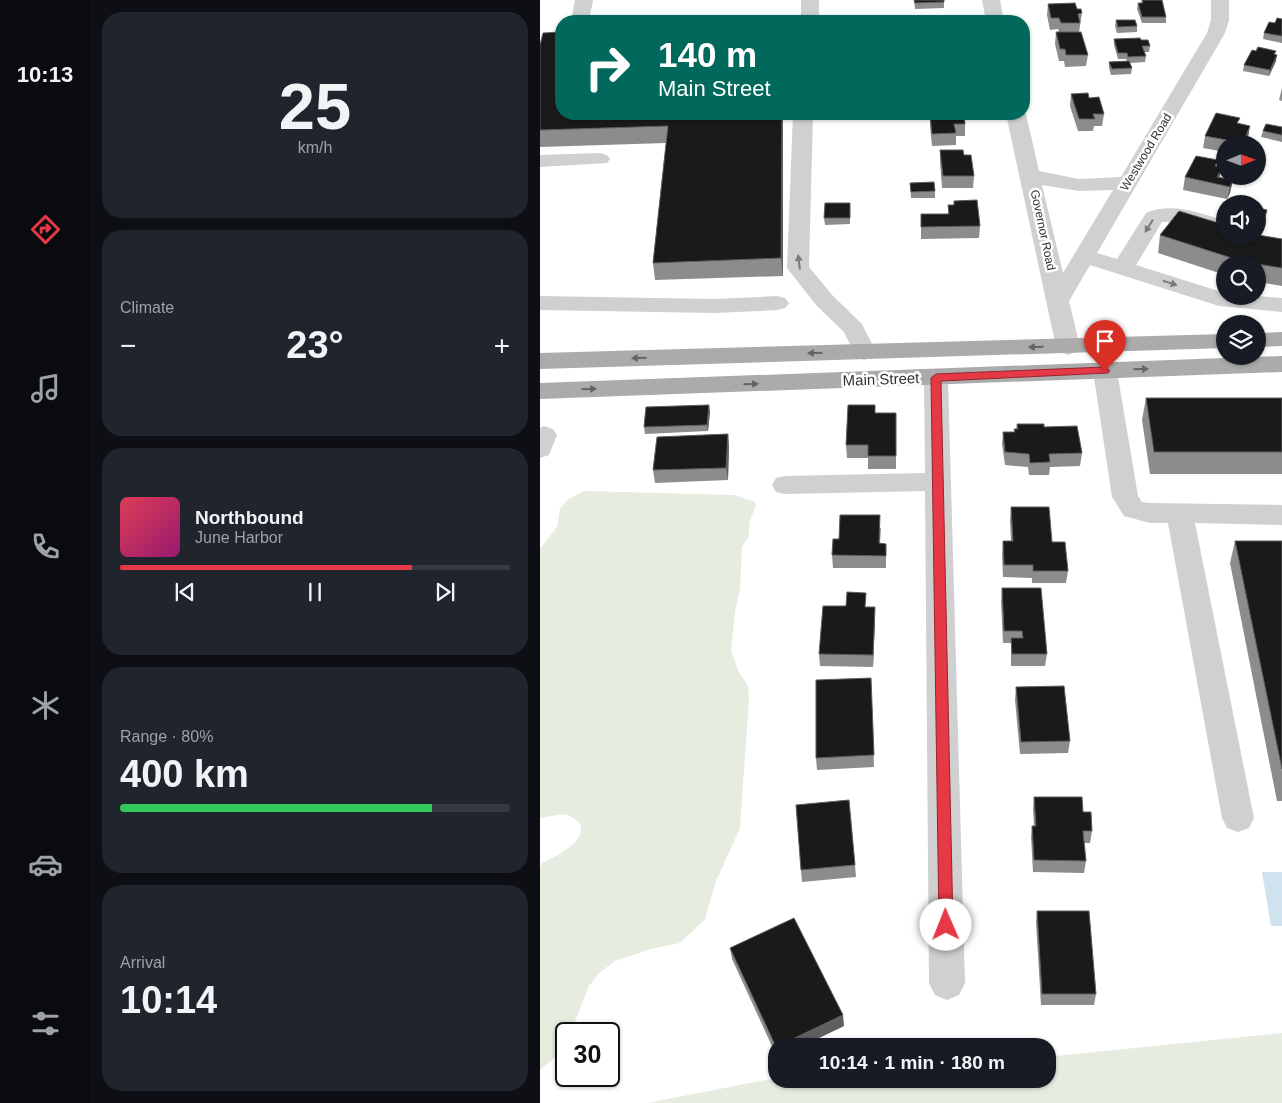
<!DOCTYPE html>
<html lang="en">
<head>
<meta charset="utf-8">
<style>
  :root { --surface:#171b24; --page:#20242c; --text:#f1f3f6; --muted:#9ea1a6; --line:#363941; --accent:#e63946 }
  body { margin:0; font-family:Helvetica,sans-serif; background:var(--page); color:var(--text); height:100vh; display:flex; flex-direction:column; font-size:19px; white-space:nowrap }
  * { box-sizing:border-box; margin:0 }
  p { font-size:16px; color:var(--muted) }
  .icon { flex:none; width:28px; height:28px; fill:none; stroke:currentColor; stroke-width:2; stroke-linecap:round; stroke-linejoin:round }
  .map { position:relative; flex:1; overflow:hidden }
  .details { display:flex; flex-direction:column; gap:12px; padding:12px; background:#0d0f14; width:450px }
  .details>* { flex:none }
  .guide { position:absolute; left:15px; top:15px; width:475px; height:105px; border-radius:20px; box-shadow:0 1px 4px #0004; background:#00695c; color:#fff; overflow:hidden }
  .needle { width:32px; rotate:89deg }
  .tools { position:absolute; left:676px; top:135px; display:grid; gap:10px }
  .tools a { display:grid; place-items:center; width:50px; height:50px; border-radius:50%; background:var(--surface); box-shadow:0 1px 4px #0004; font-size:25px }
  .speed { position:absolute; left:15px; top:1022px; display:flex; gap:10px; font-size:25px; font-weight:700; text-align:center }
  .speed>* { display:grid; place-content:center; width:65px; height:65px; border-radius:50%; background:var(--surface); box-shadow:0 1px 4px #0004; line-height:1 }
  .speed .limit { border:2px solid #111; border-radius:8px; background:#fff; color:#111 }
  .pin { position:absolute; display:grid; place-items:center; width:42px; height:42px; color:#fff; margin:-51px -21px; border-radius:50% 50% 50% 0; rotate:-45deg; box-shadow:0 0 5px #0007 }
  .pin .icon { rotate:45deg }
  .me { position:absolute; width:55px; margin:-28px; rotate:359deg; stroke-linejoin:round; filter:drop-shadow(0 0 4px #0008) }
  .turn { display:flex; align-items:center; gap:18px; height:105px; padding:0 20px; font-size:22px }
  .turn .icon { width:65px; height:65px; stroke-width:2.5 }
  .turn b { display:block; font-size:35px; line-height:42px }
  .big { font-size:38px; font-weight:600; line-height:1.1 }
  .details .widget { flex:1; display:flex; flex-direction:column; justify-content:center; gap:8px; min-width:0; padding:0 18px; border-radius:20px; background:var(--page) }
  .details .dial { align-items:center; gap:0 }
  .dial b { font-size:65px; line-height:1 }
  .song { display:flex; align-items:center; gap:15px }
  .cover { width:60px; height:60px; border-radius:8px; background:linear-gradient(135deg,hsl(350 70% 55%),hsl(320 70% 35%)) }
  .played { height:5px; border-radius:2px; background:linear-gradient(90deg,var(--accent) 75%,var(--line) 75%) }
  .keys { display:flex; justify-content:space-around; direction:ltr }
  .heat { display:flex; justify-content:space-between; align-items:center; font-size:28px; direction:ltr }
  .charge { height:8px; border-radius:4px; background:linear-gradient(90deg,#34c759 80%,var(--line) 0) }
  .trip { position:absolute; left:228px; top:1038px; width:288px; height:50px; border-radius:20px; background:var(--surface); box-shadow:0 1px 4px #0004; font-weight:600; line-height:50px; text-align:center }
  main { display:flex; flex:1; min-height:0 }
  .tab-bar { display:flex; flex-direction:column; width:90px; justify-content:space-around; align-items:center; background:#090b0e; color:var(--muted) }
  .tab-bar .icon { width:35px; height:35px }
  .tab-bar .current { color:var(--accent) }
  .tab-bar b { font-size:22px; color:var(--text) }
  .map>svg:first-child { display:block }
  .green { fill:#e6ecdf }
  .water { fill:#cfe2ee }
  .lines { fill:none; stroke-linecap:round; stroke-linejoin:round }
  .minor { fill:#d0d0d0; fill-rule:evenodd }
  .major { fill:#ababab; fill-rule:evenodd }
  .wall { fill:#8c8c8c }
  .shaded-wall { fill:#5f5f5f }
  .building { fill:#1a1a1a; stroke:#5f5f5f }
  .oneway { fill:#7a7a7a }
  .oneway2 { fill:#636363 }
  .route { fill:#e63946; stroke:#96252e }
  .labels { text-anchor:middle; dominant-baseline:central; stroke-width:5; stroke-linejoin:round; paint-order:stroke }
  .far-street-label { font-size:12px; fill:#333; stroke:#fff }
  .street-label { font-size:15px; fill:#333; stroke:#fff }
</style>
</head>
<body>
<main>
<nav class="tab-bar">
<b>10:13</b>
<svg class="icon current" aria-label="directions" viewBox="0 0 24 24"><path d="M12 3l9 9-9 9-9-9zM9 14v-3h6M13 9l2 2-2 2"/></svg>
<svg class="icon" aria-label="music" viewBox="0 0 24 24"><path d="M9 18V5l10-2v13"/><circle cx="6" cy="18" r="3"/><circle cx="16" cy="16" r="3"/></svg>
<svg class="icon" aria-label="phone" viewBox="0 0 24 24"><path d="M5 4h4l2 5-3 2q2 4 5 5l2-3 5 2v4C11 20 4 13 5 4z"/></svg>
<svg class="icon" aria-label="climate" viewBox="0 0 24 24"><path d="M12 3v18M4 7l16 10M4 17L20 7"/></svg>
<svg class="icon" aria-label="car" viewBox="0 0 24 24"><path d="M5 17H2v-5l4-1 3-4h7l3 4 3 1v5h-3M9 17h6M6 11h13"/><circle cx="7" cy="17" r="2"/><circle cx="17" cy="17" r="2"/></svg>
<svg class="icon" aria-label="filters" viewBox="0 0 24 24"><path d="M4 7h16M4 17h16"/><circle cx="9" cy="7" r="2"/><circle cx="15" cy="17" r="2"/></svg>
</nav>
<section class="details">
<div class="widget dial"><b>25</b><p>km/h</p></div>
<div class="widget"><p>Climate</p>
<div class="heat"><a>−</a><b class="big">23°</b><a>+</a></div>
</div>
<div class="widget">
<div class="song"><i class="cover"></i><div><b>Northbound</b><p>June Harbor</p></div></div>
<div class="played"></div>
<div class="keys"><svg class="icon" aria-label="previous" viewBox="0 0 24 24"><path d="M18 5L8 12l10 7zM5 5v14"/></svg><svg class="icon" aria-label="pause" viewBox="0 0 24 24"><path d="M8 5v14M16 5v14"/></svg><svg class="icon" aria-label="next" viewBox="0 0 24 24"><path d="M6 5l10 7-10 7zM19 5v14"/></svg></div>
</div>
<div class="widget"><p>Range · 80%</p><b class="big">400 km</b><div class="charge"></div></div>
<div class="widget"><p>Arrival</p><b class="big">10:14</b></div>
</section>
<div class="map">
<svg width="742" height="1103" viewBox="0 0 742 1103">
  <rect width="100%" height="100%" fill="#fff"/>
  <g class="green">
    <path d="M44,491L194,495L215,502L216,506L210,520L208,538L202,547L200,590L195,611L191,651L199,672L208,686L209,699L200,828L176,881L165,919L140,943L110,949L75,961L59,973L49,986L30,1034H26C26,1050 11,1061 0,1070V867L2,863C14,857 48,842 40,824C38,821 31,816 27,815C20,813 8,817 0,818V549L17,527L20,509L27,500Z"/>
    <polygon points="742,1033 742,1103 107,1103 236,1078 506,1079 506,1057"/>
  </g>
  <polygon class="water" points="722,872 742,872 742,926 731,926"/>
  <g class="lines">
    <g class="minor">
      <polygon points="35,0 53,0 49,21 31,21"/>
      <rect x="261" y="0" width="18" height="21"/>
      <polygon points="442,0 460,0 464,21 446,21"/>
      <path d="M671,0H689V20L685,33L557,253L577,259L606,213C632,202 660,213 685,221V235L638,222H622L596,265L685,293V296H718L742,298V312L679,306L550,265L529,301L540,347L536,352L528,355L520,352L516,347L466,114H484V111L486,114L499,171L539,179L581,177L667,33L671,20ZM502,185L539,191L573,190L523,273Z"/>
      <polygon points="253,114 273,114 269,267 293,296 322,324 336,352 332,357 324,360 316,357 304,332 277,306 247,268"/>
      <polygon points="60,153 67,155 70,159 67,163 0,167 0,155"/>
      <polygon points="0,296 175,299 237,296 245,298 249,303 245,308 237,310 175,313 0,310"/>
      <polygon points="565,363 574,365 577,371 598,496 602,502 610,503 742,505 742,525 655,523 714,818 709,828 698,832 687,828 682,818 628,523 610,523 584,516 572,497 553,371 556,365"/>
      <polygon points="396,370 405,372 408,378 425,983 419,995 407,1000 395,995 389,983 385,491 245,494 236,492 232,485 236,478 245,476 385,473 384,378 387,372"/>
      <polygon points="4,426 13,429 17,435 9,455 0,458 0,428"/>
    </g>
    <g class="major">
      <polygon points="742,332 742,346 718,347 718,333"/>
      <polygon points="685,334 685,348 0,369 0,353"/>
      <polygon points="742,356 742,372 0,399 0,383"/>
    </g>
  </g>
  <g class="wall">
    <polygon points="374,0 404,0 404,8 375,9"/>
    <polygon points="602,0 626,17 626,23 602,23 597,9 598,3 601,3"/>
    <polygon points="508,4 537,9 542,13 539,32 548,55 546,66 525,67 524,61 519,61 515,44 516,32 519,32 518,29 510,30 507,15"/>
    <polygon points="742,19 742,43 723,39 724,33 735,23"/>
    <polygon points="576,20 597,26 597,32 577,33 575,26"/>
    <polygon points="574,39 610,46 609,52 604,52 606,56 605,62 590,63 592,68 591,74 571,75 569,68 569,62 587,61 586,59 578,59 574,45"/>
    <polygon points="0,45 21,114 243,114 243,276 115,280 113,263 126,143 0,147"/>
    <polygon points="716,51 736,51 735,54 736,61 729,76 703,71 704,65"/>
    <polygon points="742,88 742,101 739,100"/>
    <polygon points="531,94 549,98 564,114 562,126 554,126 553,131 538,131 530,106"/>
    <polygon points="390,114 425,124 425,136 416,136 416,145 392,146 390,126"/>
    <polygon points="698,124 708,138 706,144 685,144 685,152 663,148 665,136"/>
    <polygon points="742,127 742,142 721,137 723,131"/>
    <polygon points="400,150 424,155 434,176 433,188 402,188 400,162"/>
    <polygon points="677,166 680,178 693,180 690,193 687,199 643,190 645,177"/>
    <polygon points="370,183 395,191 395,198 371,198"/>
    <polygon points="414,201 440,226 439,238 381,239 381,214 408,214 408,205 414,205"/>
    <polygon points="718,208 727,210 723,223 718,222"/>
    <polygon points="310,209 310,224 285,225 284,218"/>
    <polygon points="620,235 685,236 742,239 742,286 718,282 718,264 685,264 685,275 618,253"/>
    <polygon points="606,398 742,398 742,474 610,474 602,420"/>
    <polygon points="170,411 168,431 105,434 104,427"/>
    <polygon points="335,413 356,413 356,469 328,469 328,458 307,458 306,445"/>
    <polygon points="477,424 504,427 542,453 540,466 510,467 509,475 489,475 488,467 465,465 462,444 463,432 474,432 476,429"/>
    <polygon points="188,434 189,447 188,480 115,483 113,470"/>
    <polygon points="471,507 512,542 528,571 526,583 492,583 492,578 463,577 462,554 463,541 471,541 470,520"/>
    <polygon points="341,528 340,543 346,556 346,568 293,568 292,555 299,539"/>
    <polygon points="695,541 742,541 742,801 737,801 690,563"/>
    <polygon points="462,588 507,654 505,666 471,666 471,643 463,643 461,601"/>
    <polygon points="326,607 335,619 333,667 280,666 279,654"/>
    <polygon points="331,678 334,767 277,770 276,758"/>
    <polygon points="476,687 530,741 528,753 480,754 475,700"/>
    <polygon points="494,797 552,831 550,843 544,843 546,861 544,873 493,872 491,837 492,826 494,826 493,809"/>
    <polygon points="315,865 316,877 262,882 261,870"/>
    <polygon points="497,911 556,994 554,1005 501,1005 496,922"/>
    <polygon points="190,948 304,1026 262,1046 236,1046 236,1055 192,959"/>
  </g>
  <g class="shaded-wall">
    <polygon points="737,55 736,61 729,76 730,70"/>
    <polygon points="242,114 243,114 243,276 241,258"/>
    <polygon points="710,126 708,138 706,144 703,144"/>
    <polygon points="682,167 679,179 677,177"/>
    <polygon points="693,180 690,193 687,199 690,187"/>
    <polygon points="169,405 170,411 168,431 167,425"/>
    <polygon points="188,434 189,447 188,480 186,468"/>
    <polygon points="335,607 335,619 333,667 333,655"/>
    <polygon points="303,1015 304,1026 262,1046 238,1046"/>
  </g>
  <g class="building">
    <polygon points="374,0 404,0 404,2 375,3"/>
    <polygon points="602,0 622,0 626,17 602,17 598,3 603,3"/>
    <polygon points="535,3 537,9 541,9 542,13 538,14 540,23 521,23 519,18 511,18 508,4"/>
    <polygon points="737,18 742,19 742,36 724,33 729,22 735,23"/>
    <polygon points="576,20 595,20 597,26 578,27"/>
    <polygon points="21,32 21,114 242,114 241,258 113,263 128,126 0,130 0,45 3,33"/>
    <polygon points="516,32 541,32 548,55 526,55 525,49 520,49"/>
    <polygon points="600,38 601,40 608,40 610,46 602,46 606,56 588,57 587,53 578,53 574,39"/>
    <polygon points="718,47 736,51 734,54 737,55 730,70 704,65 712,50 716,51"/>
    <polygon points="589,61 592,68 572,69 569,62"/>
    <polygon points="548,93 549,98 559,97 564,114 553,114 555,119 539,119 531,94"/>
    <polygon points="676,113 700,118 697,123 710,126 703,143 665,136"/>
    <polygon points="390,114 424,114 425,124 414,124 416,133 392,134"/>
    <polygon points="726,124 742,127 742,135 723,131"/>
    <polygon points="400,150 423,150 424,155 431,155 434,176 403,176"/>
    <polygon points="656,156 678,160 675,166 682,167 677,177 693,180 690,187 645,177"/>
    <polygon points="394,182 395,191 371,192 370,183"/>
    <polygon points="437,200 440,226 381,227 381,214 409,214 408,205 414,205 414,201"/>
    <polygon points="285,203 310,203 310,218 284,218"/>
    <polygon points="718,208 727,210 725,217 718,215"/>
    <polygon points="639,211 685,225 685,236 718,236 718,235 742,239 742,268 704,262 620,235"/>
    <polygon points="606,398 742,398 742,452 614,452"/>
    <polygon points="169,405 167,425 104,427 106,407"/>
    <polygon points="308,405 335,405 335,413 356,413 356,456 328,456 328,445 306,445"/>
    <polygon points="477,424 504,424 504,427 537,426 542,453 509,454 510,462 490,463 489,454 465,452 463,432 475,432 474,429 478,429"/>
    <polygon points="188,434 186,468 113,470 117,437"/>
    <polygon points="471,507 509,507 512,542 525,542 528,571 493,571 493,565 464,565 463,541 473,541"/>
    <polygon points="300,515 340,515 339,543 346,544 346,556 292,555 293,539 299,539"/>
    <polygon points="695,541 742,541 742,769"/>
    <polygon points="462,588 501,588 507,654 472,654 471,638 483,638 482,631 464,631"/>
    <polygon points="307,592 326,593 325,607 335,607 333,655 279,654 283,606 306,606"/>
    <polygon points="331,678 334,755 276,758 276,680"/>
    <polygon points="524,686 530,741 481,742 476,687"/>
    <polygon points="494,797 542,797 543,812 551,812 552,831 543,831 546,861 494,860 492,826 496,826"/>
    <polygon points="309,800 315,865 261,870 256,805"/>
    <polygon points="497,911 549,911 556,994 502,994"/>
    <polygon points="254,918 303,1015 238,1046 236,1046 236,1047 190,948"/>
  </g>
  <defs><path id="oneway-solid" d="M-6-.8H1V-3.2L6.5 0L1 3.2V.8H-6Z" transform="scale(1.25)"/></defs>
  <g class="oneway">
    <use href="#oneway-solid" transform="translate(609 226) rotate(122)"/>
    <use href="#oneway-solid" transform="translate(259 262) rotate(-97)"/>
    <use href="#oneway-solid" transform="translate(630 283) rotate(18)"/>
  </g>
  <g class="oneway2">
    <use href="#oneway-solid" transform="translate(496 347) rotate(178)"/>
    <use href="#oneway-solid" transform="translate(275 353) rotate(179)"/>
    <use href="#oneway-solid" transform="translate(99 358) rotate(178)"/>
    <use href="#oneway-solid" transform="translate(601 369) rotate(-2)"/>
    <use href="#oneway-solid" transform="translate(211 384) rotate(-2)"/>
    <use href="#oneway-solid" transform="translate(49 389) rotate(-2)"/>
  </g>
  <polygon class="route" points="565,367 570,371 568,373 401,381 413,925 411,930 406,932 401,930 399,925 391,378 396,374"/>
  <g class="labels">
    <g class="far-street-label">
      <text transform="translate(606 152) rotate(-59)">Westwood Road</text>
      <text transform="translate(503 230) rotate(78)">Governor Road</text>
    </g>
    <g class="street-label">
      <text transform="translate(341 379) rotate(-2)">Main Street</text>
    </g>
  </g>
</svg>
<div class="tools">
<a><svg class="needle" viewBox="-14 -14 28 28"><path d="M0-13l5 13h-10z" fill="#e53935"/><path d="M0 13l5-13h-10z" fill="#9ea1a6"/></svg></a>
<a><svg class="icon" aria-label="sound" viewBox="0 0 24 24"><path d="M4 9h4l5-4v14l-5-4H4zM17 9q2 3 0 6"/></svg></a>
<a><svg class="icon" aria-label="search" viewBox="0 0 24 24"><circle cx="10" cy="10" r="6"/><path d="M15 15l6 6"/></svg></a>
<a><svg class="icon" aria-label="layers" viewBox="0 0 24 24"><path d="M12 4l9 5-9 5-9-5zM3 14l9 5 9-5"/></svg></a>
</div>
<div class="speed"><div class="limit">30</div></div>
<div class="pin" style="left:565px;top:371px;background:#d93025"><svg class="icon" aria-label="arrive" viewBox="0 0 24 24"><path d="M6 21V4h12l-3 4 3 4H6"/></svg></div>
<svg class="me" style="left:406px;top:925px" viewBox="-20 -20 40 40"><circle r="19" fill="#fff"/><path d="M0-13L10 11 0 6-10 11z" fill="#e63946"/></svg>
<div class="trip">10:14 · 1 min · 180 m</div>
<div class="guide">
<div class="turn"><svg class="icon" aria-label="right" viewBox="0 0 24 24"><path d="M7 20v-9h11M14 6l5 5-5 5"/></svg><div><b>140 m</b>Main Street</div></div>
</div>
</div>
</main>
</body>
</html>
